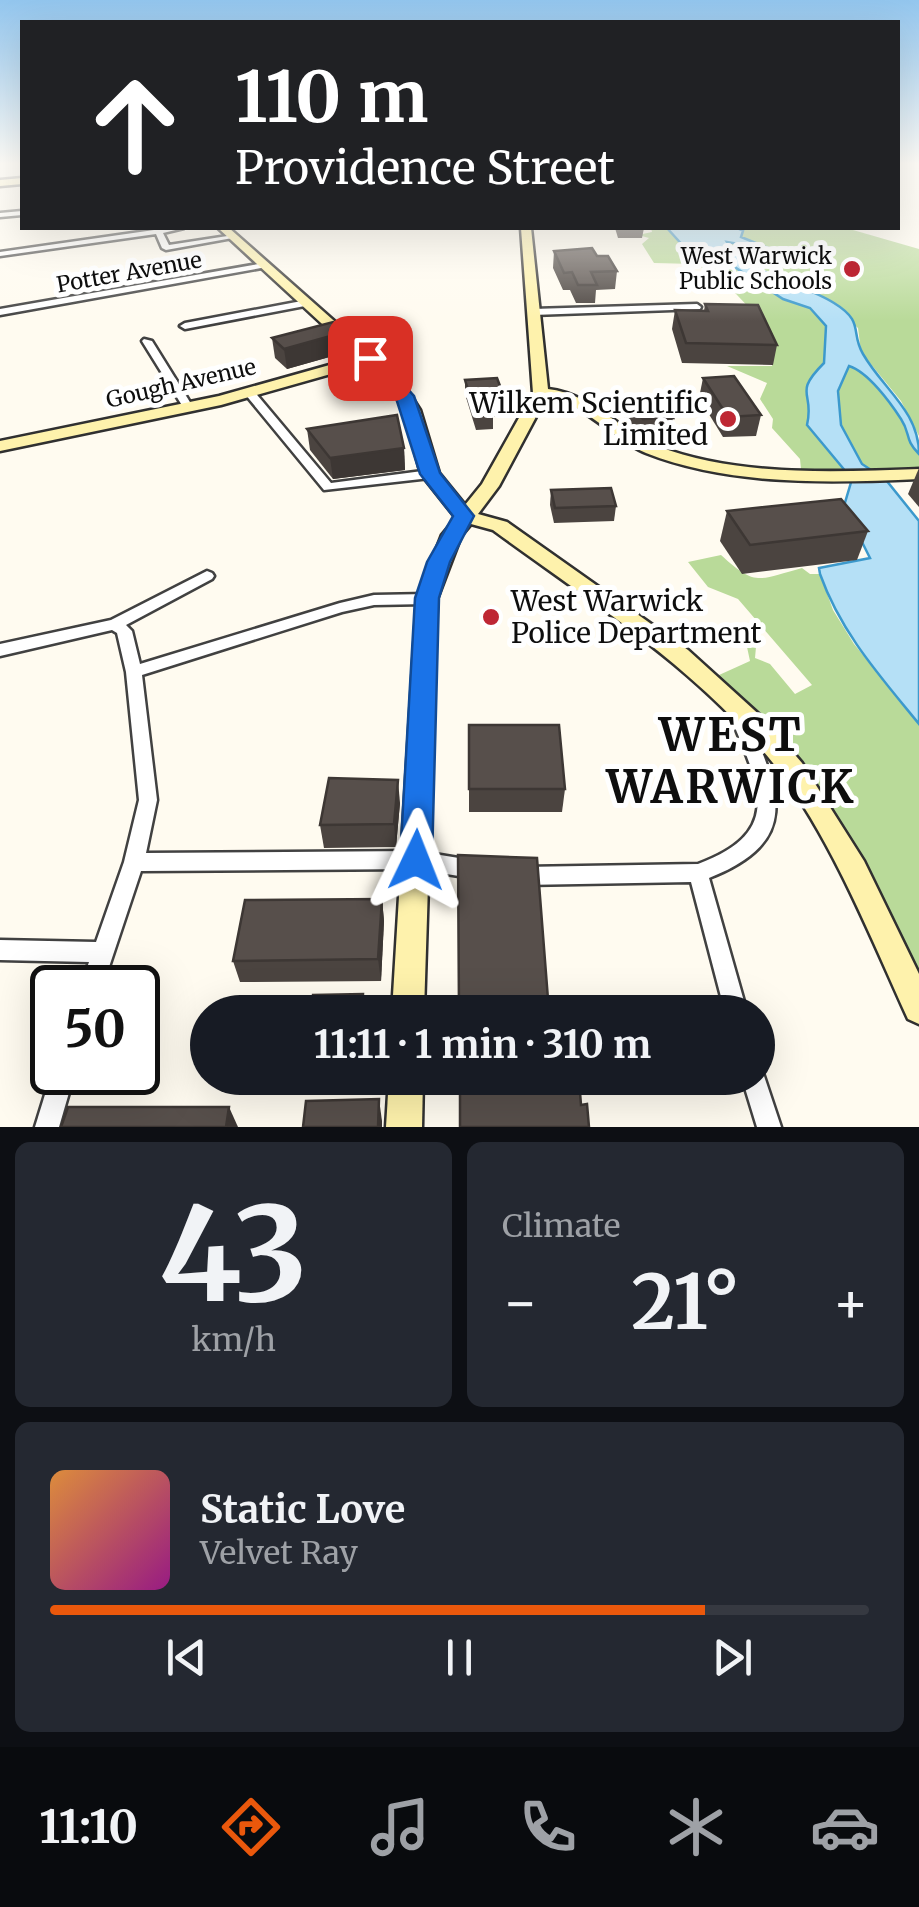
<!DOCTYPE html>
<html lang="en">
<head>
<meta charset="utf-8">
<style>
  :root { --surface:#171b24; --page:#242831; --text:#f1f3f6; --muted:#9ea1a6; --line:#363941; --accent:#ea580c }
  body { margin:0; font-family:Merriweather,serif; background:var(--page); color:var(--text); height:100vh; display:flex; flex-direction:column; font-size:38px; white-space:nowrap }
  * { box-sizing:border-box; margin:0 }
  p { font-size:32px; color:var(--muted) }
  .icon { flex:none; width:55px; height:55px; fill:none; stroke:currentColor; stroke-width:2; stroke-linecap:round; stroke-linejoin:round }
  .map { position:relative; height:1127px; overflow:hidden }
  .drawer { display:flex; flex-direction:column; gap:15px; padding:15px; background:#0d0f14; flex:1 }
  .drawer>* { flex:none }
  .banner { position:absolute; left:20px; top:20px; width:880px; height:210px; border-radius:0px; box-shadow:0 10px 40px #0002; background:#202124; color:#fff; overflow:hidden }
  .speed { position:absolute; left:30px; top:965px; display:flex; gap:20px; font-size:50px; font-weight:700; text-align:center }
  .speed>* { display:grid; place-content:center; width:130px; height:130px; border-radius:50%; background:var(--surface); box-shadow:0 10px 40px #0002; line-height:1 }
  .speed .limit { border:5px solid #111; border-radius:15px; background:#fff; color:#111 }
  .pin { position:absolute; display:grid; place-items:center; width:85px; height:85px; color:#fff; margin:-42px; border-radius:20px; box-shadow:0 5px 15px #0006 }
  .me { position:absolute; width:110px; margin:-55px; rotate:2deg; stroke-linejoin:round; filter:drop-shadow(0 0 8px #0008) }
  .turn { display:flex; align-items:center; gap:35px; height:210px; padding:0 50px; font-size:45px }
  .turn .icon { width:130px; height:130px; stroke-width:2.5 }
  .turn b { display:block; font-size:70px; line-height:85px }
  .big { font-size:75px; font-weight:700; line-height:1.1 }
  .drawer .card { flex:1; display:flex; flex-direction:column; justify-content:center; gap:15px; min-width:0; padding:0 35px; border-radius:15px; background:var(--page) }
  .drawer .dial { align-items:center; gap:0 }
  .dial b { font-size:130px; line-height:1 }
  .song { display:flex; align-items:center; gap:30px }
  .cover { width:120px; height:120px; border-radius:15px; background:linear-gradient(135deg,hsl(30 70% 55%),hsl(310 70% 35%)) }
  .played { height:10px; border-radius:5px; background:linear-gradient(90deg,var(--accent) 80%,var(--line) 80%) }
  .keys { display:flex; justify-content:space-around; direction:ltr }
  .heat { display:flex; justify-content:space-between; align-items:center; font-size:55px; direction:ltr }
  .drawer .tiles { flex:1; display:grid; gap:15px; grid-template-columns:1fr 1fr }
  .card:last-child { grid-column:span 2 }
  .trip { position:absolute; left:190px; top:995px; width:585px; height:100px; border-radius:50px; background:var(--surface); box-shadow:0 10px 40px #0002; font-weight:700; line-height:100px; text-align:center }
  .dock { display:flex; height:160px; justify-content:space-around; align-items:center; background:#090b0e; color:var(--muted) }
  .dock .icon { width:70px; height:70px }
  .dock .on { color:var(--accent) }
  .dock b { font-size:45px; color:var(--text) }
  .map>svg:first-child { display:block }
  .forest { fill:#b9da99 }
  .water { fill:#b5e0f6; stroke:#3c99cc; stroke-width:2.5 }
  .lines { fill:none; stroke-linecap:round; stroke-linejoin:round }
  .street-casing { stroke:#414141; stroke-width:5 }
  .secondary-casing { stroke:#303030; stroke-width:5 }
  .street { fill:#fff; fill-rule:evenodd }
  .secondary { fill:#fef2ac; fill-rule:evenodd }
  .wall { fill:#4b4440 }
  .shaded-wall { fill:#3d3734 }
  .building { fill:#574f4b; stroke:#3d3734; stroke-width:2.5 }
  .route { fill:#1a73e8; stroke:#114b97; stroke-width:2.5 }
  .poi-dot { fill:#be2734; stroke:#fff; stroke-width:4 }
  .labels { text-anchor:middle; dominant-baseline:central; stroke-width:10; stroke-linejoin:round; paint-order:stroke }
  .far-poi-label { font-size:22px; fill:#0e0e0e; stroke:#fff; text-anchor:end }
  .far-street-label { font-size:22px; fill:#0e0e0e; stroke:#fff }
  .poi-label { font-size:28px; fill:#0e0e0e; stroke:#fff; text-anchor:end }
  .near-district-label { font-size:45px; font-weight:bold; letter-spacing:2.5px; fill:#0e0e0e; stroke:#fff }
</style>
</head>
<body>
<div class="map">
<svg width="919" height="1127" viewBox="0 0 919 1127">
  <rect width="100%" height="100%" fill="#fffbf0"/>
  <g class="forest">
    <path d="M651,228H667L692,252L730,264L783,299L810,308L826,326L824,363C792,395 815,391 807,425L841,462L850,481L802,479L800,459L772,428L773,419L760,399L767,383L727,366H772L771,338L756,315L720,277L695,264L654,263L642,244L649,238L638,235L652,232Z"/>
    <path d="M737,228H846L919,249V436L901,401L861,352L858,328C843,315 826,297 808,288C779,274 745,269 726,241L768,251L764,245L741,237L743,231Z"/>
    <path d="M849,365C868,373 890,402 901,419C911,434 904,439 919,454V477L881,476L862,464L841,425L838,391Z"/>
    <path d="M721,555C756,587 758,580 802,568L810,574H820L833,610L854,644L919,724V1004L825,816L708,680L750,661L747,647H756L755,658L770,664L795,694L812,685L738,599L708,587L688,562Z"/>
  </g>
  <path class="water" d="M667,228H737L743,231L741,237L773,250L727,242C749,276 801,282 834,303C865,322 850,332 863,354C883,389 919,411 919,454C904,439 911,434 901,419C890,402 868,372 849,366L838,391L841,425L862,464L886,480L919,521V724C880,676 841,633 820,574L819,568L870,558L844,506L852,479L807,425C815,391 792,395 824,363L826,326L810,308L783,299L730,264L686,249Z"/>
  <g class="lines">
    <defs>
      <g id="street">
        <polygon points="22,211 22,215 0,217 0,213"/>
        <polygon points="168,228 184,228 163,233 169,245 234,235 238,237 166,250 162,248 156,234 0,256 0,252"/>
        <polygon points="264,263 268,265 267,267 0,315 0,309"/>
        <polygon points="307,300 311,303 310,305 185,329 180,326 185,323"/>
        <polygon points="697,304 701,307 700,309 533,315 528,312 533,309"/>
        <polygon points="144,339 152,341 193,407 192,409 184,409 183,407 142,341"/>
        <polygon points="249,389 253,390 331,483 430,470 436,474 430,478 324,490 245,394 244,392"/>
        <polygon points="207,571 212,573 214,576 212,579 126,625 132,631 140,664 340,603 374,595 427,594 434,599 427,604 374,605 342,612 142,675 157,800 146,853 416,851 477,861 484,864 487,870 484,876 477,879 416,869 141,871 102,988 80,988 89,962 0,960 0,940 96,942 124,862 139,800 126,672 117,633 112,630 0,656 0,644 111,620"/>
        <path d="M739,712L745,713L747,718C781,792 801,842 709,878L747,1012H725L691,882L523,885L516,882L513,876L516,870L523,867L698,864C784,832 760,787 731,718L733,713Z"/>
        <polygon points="758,1068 762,1070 781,1127 757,1127 742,1078 758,1078"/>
        <polygon points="52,1072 75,1072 59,1127 35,1127"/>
      </g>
      <g id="secondary">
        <polygon points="22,178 22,184 0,186 0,180"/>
        <path d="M218,228H229L401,380L420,410L439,473L465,505L482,484L533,393L521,228H531L548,389C592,394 619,430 657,446C738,477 835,472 919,469V479C830,483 730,486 646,453C611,439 585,402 546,398L499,486L478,514L507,522L688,650L764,719L802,763L864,861L919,974V1024L908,1019C872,940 834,845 783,776C707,674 594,604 493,530L471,524L461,536L437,599L424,1012H392L417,599L442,535L456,518L421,474L404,410L390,386L366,364L221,405L0,451V441L219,396L358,357Z"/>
        <polygon points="389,1078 423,1078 422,1127 386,1127"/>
      </g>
    </defs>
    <use href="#street" class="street-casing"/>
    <use href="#secondary" class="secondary-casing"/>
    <use href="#street" class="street"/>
    <use href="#secondary" class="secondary"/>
  </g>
  <g class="wall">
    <polygon points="615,228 644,228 642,238 618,238"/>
    <polygon points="554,251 597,256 617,271 615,289 596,290 595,303 576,303 570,290 563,290 553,268"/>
    <polygon points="705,304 777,345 773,365 682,363 672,329 675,310 704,311"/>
    <polygon points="345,332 347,352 287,369 275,358 272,338"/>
    <polygon points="703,378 761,415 756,436 723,437 699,398"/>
    <polygon points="465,380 503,394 503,408 493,408 493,429 476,430 465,394"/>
    <polygon points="626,405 673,418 670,432 641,433 624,419"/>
    <polygon points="307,429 404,448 405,470 333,479 310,450"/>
    <polygon points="919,468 919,507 908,494"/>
    <polygon points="551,490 616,506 614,521 554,523 550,505"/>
    <polygon points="727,511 868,531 857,560 742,574 720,541"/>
    <polygon points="469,725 565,789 562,812 469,812"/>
    <polygon points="400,803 396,847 324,848 320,825"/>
    <polygon points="382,899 384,921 381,981 240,982 233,961"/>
  </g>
  <g class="shaded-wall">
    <polygon points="345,332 347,352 287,369 284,349"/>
    <polygon points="404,448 405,470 333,479 330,458"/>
    <polygon points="398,780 400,803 396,847 394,824"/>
    <polygon points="382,899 384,921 381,981 378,959"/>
    <polygon points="379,1099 382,1121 382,1127 378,1127"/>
    <polygon points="229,1107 238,1127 226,1127"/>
  </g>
  <g class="building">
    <polygon points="592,248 597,256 608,256 617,271 591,272 597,285 578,285 572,272 564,273 554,251"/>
    <polygon points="705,304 758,305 777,345 686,343 675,310 708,311"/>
    <polygon points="333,322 345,332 284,349 272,338"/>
    <polygon points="734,376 761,415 728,417 703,378"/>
    <polygon points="497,378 503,394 490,395 494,415 476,416 465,380"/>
    <polygon points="665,404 673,418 643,419 626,405"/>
    <polygon points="397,415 404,448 330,458 307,429"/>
    <polygon points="611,488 616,506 555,508 551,490"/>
    <polygon points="841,499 868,531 750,545 727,511"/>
    <polygon points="469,725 559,725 565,789 469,789"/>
    <polygon points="329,778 398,780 394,824 320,825"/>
    <polygon points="458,855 537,858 549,1012 459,1012"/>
    <polygon points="382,899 378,959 233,961 245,900"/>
    <polygon points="363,994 362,1012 311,1012 313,995"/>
    <polygon points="460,1078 579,1079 581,1105 587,1104 589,1127 460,1127"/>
    <polygon points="379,1099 378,1127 303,1127 306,1101"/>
    <polygon points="68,1107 229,1107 226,1127 61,1127"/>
  </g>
  <linearGradient id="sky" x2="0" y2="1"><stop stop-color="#93c6ee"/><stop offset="0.51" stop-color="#fffdf8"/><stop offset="1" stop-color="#fffdf8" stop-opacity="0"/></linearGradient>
  <rect width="919" height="321" fill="url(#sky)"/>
  <polygon class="route" points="364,355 376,355 414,396 440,473 474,516 450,562 439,598 432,860 427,871 416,875 405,871 400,860 415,598 427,562 453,516 420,474 396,398 364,361"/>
  <g class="poi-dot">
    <circle cx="852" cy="269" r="10"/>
    <circle cx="728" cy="419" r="10"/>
    <circle cx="491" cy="617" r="10"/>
  </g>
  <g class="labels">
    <g class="far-poi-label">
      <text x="832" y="256">West Warwick<tspan x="832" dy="25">Public Schools</tspan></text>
    </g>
    <g class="far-street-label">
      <text transform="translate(129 272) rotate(-10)">Potter Avenue</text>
      <text transform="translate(181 383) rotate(-13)">Gough Avenue</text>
    </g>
    <g class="poi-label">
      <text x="708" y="403">Wilkem Scientific<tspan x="708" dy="32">Limited</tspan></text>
      <text x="511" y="601" text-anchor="start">West Warwick<tspan x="511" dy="32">Police Department</tspan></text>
    </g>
    <g class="near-district-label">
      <text x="731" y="735">WEST<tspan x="731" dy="52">WARWICK</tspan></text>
    </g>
  </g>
</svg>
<div class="speed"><div class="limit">50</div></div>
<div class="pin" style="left:370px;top:358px;background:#d93025"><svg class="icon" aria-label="arrive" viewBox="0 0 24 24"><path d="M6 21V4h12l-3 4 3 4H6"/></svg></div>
<svg class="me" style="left:416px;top:860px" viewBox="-20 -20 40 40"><path d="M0-17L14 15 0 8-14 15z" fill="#1a73e8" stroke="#fff" stroke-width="4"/></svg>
<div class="trip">11:11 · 1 min · 310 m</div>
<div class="banner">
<div class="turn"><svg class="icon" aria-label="ahead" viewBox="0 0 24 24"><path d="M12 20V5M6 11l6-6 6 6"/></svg><div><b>110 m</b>Providence Street</div></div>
</div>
</div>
<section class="drawer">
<div class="tiles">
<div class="card dial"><b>43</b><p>km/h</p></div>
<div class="card"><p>Climate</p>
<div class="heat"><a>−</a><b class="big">21°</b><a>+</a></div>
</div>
<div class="card">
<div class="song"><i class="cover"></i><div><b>Static Love</b><p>Velvet Ray</p></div></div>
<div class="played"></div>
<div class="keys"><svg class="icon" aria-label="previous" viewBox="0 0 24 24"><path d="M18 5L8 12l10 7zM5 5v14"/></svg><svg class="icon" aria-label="pause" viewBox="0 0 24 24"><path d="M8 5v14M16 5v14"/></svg><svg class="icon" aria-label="next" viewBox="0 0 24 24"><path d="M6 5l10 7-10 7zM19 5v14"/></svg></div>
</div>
</div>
</section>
<nav class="dock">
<b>11:10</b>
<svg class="icon on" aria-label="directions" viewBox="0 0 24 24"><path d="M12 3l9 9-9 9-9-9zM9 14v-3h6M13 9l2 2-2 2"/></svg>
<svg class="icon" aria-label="music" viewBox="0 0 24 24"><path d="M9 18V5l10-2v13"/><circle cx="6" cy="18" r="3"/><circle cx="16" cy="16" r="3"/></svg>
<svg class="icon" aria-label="phone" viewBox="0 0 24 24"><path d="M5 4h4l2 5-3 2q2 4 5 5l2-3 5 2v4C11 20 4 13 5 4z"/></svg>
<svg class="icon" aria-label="climate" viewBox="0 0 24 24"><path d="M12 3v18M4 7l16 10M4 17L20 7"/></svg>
<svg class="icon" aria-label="car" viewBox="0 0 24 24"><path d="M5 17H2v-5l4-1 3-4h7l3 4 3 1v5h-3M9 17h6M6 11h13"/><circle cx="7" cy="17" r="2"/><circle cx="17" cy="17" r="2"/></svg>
</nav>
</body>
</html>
